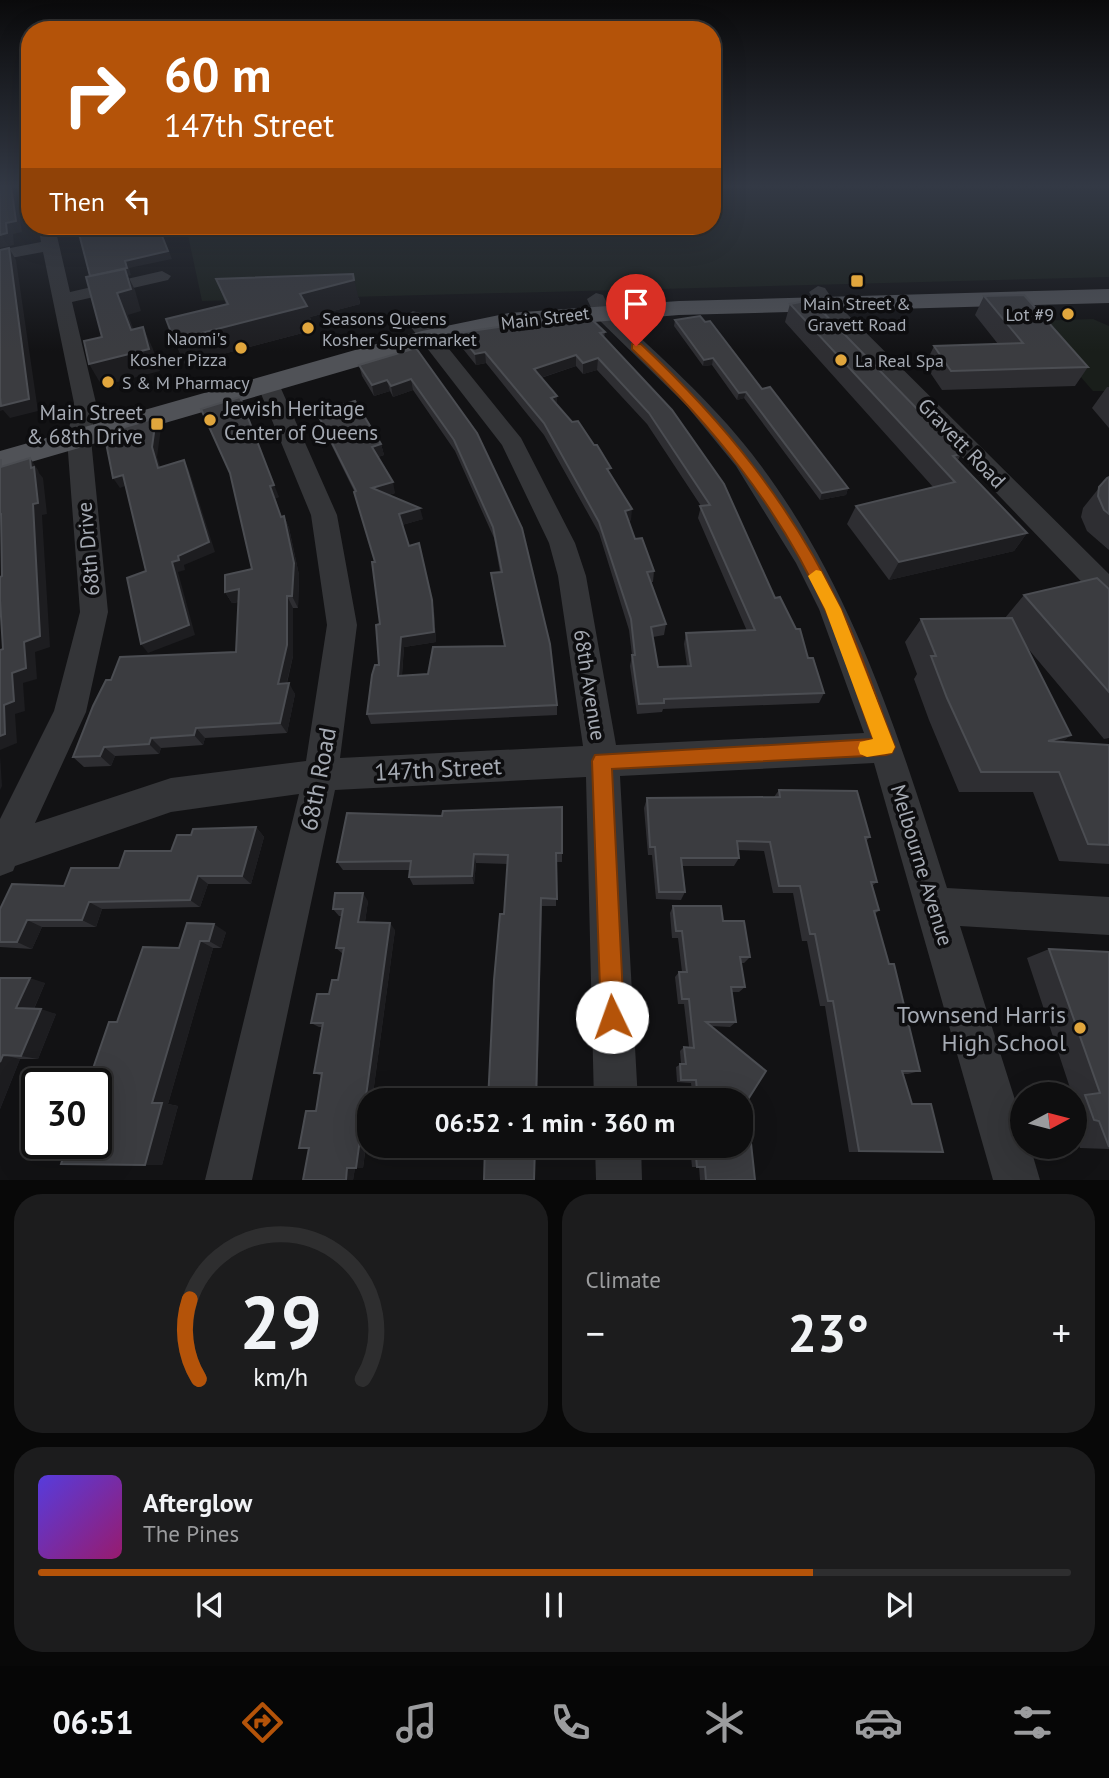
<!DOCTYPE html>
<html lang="en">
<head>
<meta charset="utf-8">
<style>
  :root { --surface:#0e0e0f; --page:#1c1c1d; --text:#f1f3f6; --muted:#9b9c9e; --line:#2e2e2f; --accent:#b45309 }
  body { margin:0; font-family:"PT Sans",sans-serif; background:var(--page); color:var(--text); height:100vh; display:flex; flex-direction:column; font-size:26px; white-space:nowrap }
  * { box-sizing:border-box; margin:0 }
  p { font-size:23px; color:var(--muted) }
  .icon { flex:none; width:38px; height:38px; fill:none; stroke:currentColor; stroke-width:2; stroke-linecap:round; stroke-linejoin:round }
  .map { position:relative; height:1180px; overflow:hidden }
  .details { display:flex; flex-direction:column; gap:14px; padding:14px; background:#080808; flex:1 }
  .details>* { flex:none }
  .guide { position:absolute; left:21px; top:21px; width:700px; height:214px; border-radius:28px; box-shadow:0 7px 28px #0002,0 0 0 2px var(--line); background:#b45309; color:#fff; overflow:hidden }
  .needle { width:46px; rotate:83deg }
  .buttons { position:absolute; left:1010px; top:1082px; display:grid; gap:14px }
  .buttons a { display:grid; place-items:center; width:77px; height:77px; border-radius:50%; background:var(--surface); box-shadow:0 7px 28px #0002,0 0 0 2px var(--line); font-size:35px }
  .speed { position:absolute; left:21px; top:1068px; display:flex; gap:14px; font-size:35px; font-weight:700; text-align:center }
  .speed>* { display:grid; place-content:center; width:91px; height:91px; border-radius:50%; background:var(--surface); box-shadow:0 7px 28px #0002,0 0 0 2px var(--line); line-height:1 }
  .speed .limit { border:4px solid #111; border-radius:10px; background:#fff; color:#111 }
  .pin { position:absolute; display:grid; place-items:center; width:60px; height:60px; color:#fff; margin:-72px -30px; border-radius:50% 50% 50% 0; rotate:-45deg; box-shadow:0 0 7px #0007 }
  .pin .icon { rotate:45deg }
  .me { position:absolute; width:77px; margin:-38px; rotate:357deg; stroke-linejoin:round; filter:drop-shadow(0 0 5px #0008) }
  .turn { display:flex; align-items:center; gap:24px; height:147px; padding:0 28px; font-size:32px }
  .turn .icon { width:91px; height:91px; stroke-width:2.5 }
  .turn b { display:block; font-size:49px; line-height:60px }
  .then { display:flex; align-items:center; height:66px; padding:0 28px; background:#0003; gap:14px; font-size:26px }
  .big { font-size:52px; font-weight:800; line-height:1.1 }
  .details .widget { flex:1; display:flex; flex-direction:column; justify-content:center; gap:10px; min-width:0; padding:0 24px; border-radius:28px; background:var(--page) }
  .details .dial { align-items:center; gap:0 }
  .dial svg { height:182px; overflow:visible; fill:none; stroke:var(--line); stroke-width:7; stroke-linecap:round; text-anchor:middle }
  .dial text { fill:var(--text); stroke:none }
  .song { display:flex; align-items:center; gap:21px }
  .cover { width:84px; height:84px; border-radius:10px; background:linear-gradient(135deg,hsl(250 70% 55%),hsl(320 70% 35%)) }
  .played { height:7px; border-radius:4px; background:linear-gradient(90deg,var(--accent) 75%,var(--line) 75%) }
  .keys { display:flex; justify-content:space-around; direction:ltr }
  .heat { display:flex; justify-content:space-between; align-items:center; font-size:38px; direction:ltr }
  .details .tiles { flex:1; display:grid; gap:14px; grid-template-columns:1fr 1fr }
  .widget:last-child { grid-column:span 2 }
  .trip { position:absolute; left:357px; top:1088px; width:396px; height:70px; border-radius:28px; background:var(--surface); box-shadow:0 7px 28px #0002,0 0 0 2px var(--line); font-weight:800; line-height:70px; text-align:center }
  .dock { display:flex; height:112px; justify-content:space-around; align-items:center; background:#060606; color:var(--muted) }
  .dock .icon { width:49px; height:49px }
  .dock .on { color:var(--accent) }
  .dock b { font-size:32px; color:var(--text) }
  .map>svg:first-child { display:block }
  .green { fill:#191e1a }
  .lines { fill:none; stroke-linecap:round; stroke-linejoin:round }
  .minor { fill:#343538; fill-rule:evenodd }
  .major { fill:#505257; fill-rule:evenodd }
  .wall { fill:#2e2e32; fill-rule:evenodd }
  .shaded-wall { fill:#1d1d20 }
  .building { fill:#3b3c40; stroke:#4b4d52; stroke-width:2; fill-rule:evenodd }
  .route { fill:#b45309; stroke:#753606; stroke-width:2 }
  .slow { fill:#f59e0b }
  .poi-dot { fill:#e1a63d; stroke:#0d0d0f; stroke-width:2.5 }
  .labels { text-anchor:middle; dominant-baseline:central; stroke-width:7; stroke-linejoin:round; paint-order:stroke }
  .far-poi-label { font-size:18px; fill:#a5aab3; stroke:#0d0d0f; text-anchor:start }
  .far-street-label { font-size:18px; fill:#a5aab3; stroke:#0d0d0f }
  .poi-label { font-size:21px; fill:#a5aab3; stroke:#0d0d0f; text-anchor:start }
  .street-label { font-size:21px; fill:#a5aab3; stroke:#0d0d0f }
  .near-street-label { font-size:24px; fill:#a5aab3; stroke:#0d0d0f }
  .near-poi-label { font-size:24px; fill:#a5aab3; stroke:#0d0d0f; text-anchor:end }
</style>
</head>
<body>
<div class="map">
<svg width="1109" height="1180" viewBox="0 0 1109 1180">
  <rect width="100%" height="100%" fill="#121214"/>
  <g class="green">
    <polygon points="712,186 1109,186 1109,277 202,301 186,226 712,226"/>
    <polygon points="1093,319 1109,326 1109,391 1093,391 1032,321"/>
  </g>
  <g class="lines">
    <g class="minor">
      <path d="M38,226H92L90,229L57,236L70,292L162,271L171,276L168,280L72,302L96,403L91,439L108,612L86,712L35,823L171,778L306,761L327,625L311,515L257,384L268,378L279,384L337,515L357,625L340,758L583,746L558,576L549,543L502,445L403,317L413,311L420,313L521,438L575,543L586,576L616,745L864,733L819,609L796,563L736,466L686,405L595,316L587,299L596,293L603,295L610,309C659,356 710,400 752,454C851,581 899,736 947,888L1109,897V935L960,926L1022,1122V1146H1030L1040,1180H993L874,763L620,776L638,1101H594L586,777L335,790L252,1180H205L299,794L171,812L15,866L13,871L0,876V819L54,711L80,612L67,439L74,403L43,252L0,260V250L41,242Z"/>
      <polygon points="818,286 825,288 833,300 1109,574 1109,603 1099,600 819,308 809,292"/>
      <polygon points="595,1146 641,1146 642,1180 596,1180"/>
    </g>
    <polygon class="major" points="1109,289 1109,303 679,315 509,329 436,344 0,471 0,451 422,331 509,313 679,301"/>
  </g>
  <g class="wall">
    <polygon points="216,279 359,298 360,304 310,317 314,330 185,364 174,340 226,304"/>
    <polygon points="984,296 1088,367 1075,386 942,390 925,365 934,346 998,344 975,315"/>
    <polygon points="790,304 961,454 958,460 1027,533 1014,551 889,580 847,524 856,506 933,487 785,322"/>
    <polygon points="675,320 762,389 848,488 846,495 820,500 744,398 737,400 712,365 703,366 674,326"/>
    <path d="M605,332L604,338L775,598L808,658L824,693L819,703L663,709L662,712L637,714L630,666L632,655L629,630L599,533L544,435L486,363L476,365L459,344L458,333ZM576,366L583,374L597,370L647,424L701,506L698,518L747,631L686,633L684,644L687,666L658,667L653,637L664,635L666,624L651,582H653L654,571L635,539L629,521L631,520L611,475L557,405L541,378Z"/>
    <polygon points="416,348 477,433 557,705 557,715 371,724 367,714 379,665 380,624 375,562 354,491 323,428 319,417 322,416 321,411 381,444 384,455 378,457 395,493 389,495 423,519 402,525 409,546 419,543 434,611 436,642 404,647 402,675 428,674 504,646 491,573 500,572 494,538 455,451 413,390 393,397 390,391 374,396 362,376 359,365"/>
    <polygon points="1107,387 1109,387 1109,428 1092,408"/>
    <polygon points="230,473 279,497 275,498 281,517 284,516 289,528 299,575 298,608 293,608 293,656 287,683 295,694 287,733 205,738 203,745 161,748 159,754 115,756 111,766 84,767 73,757 111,680 236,652 239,602 232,603 225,592 252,569"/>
    <polygon points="1109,477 1109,550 1087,531 1081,517 1083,508 1107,478"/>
    <polygon points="1109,589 1109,738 1104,739 1025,645 1071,735 1062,742 1109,745 1109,864 1059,861 1033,792 959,792 929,720 914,679 917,674 905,642 921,619 1005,618 1024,595"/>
    <polygon points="779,790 870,837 866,841 877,882 872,886 879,910 875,914 920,1071 908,1074 903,1074 912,1104 943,1152 849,1152 825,1006 820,1006 807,941 802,941 793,893 773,893 764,851 738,850 739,858 734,866 682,866 685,892 681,900 656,899 652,855 648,855 644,808 647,798 774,797"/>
    <polygon points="562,807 562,862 556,862 556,906 542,906 537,1101 488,1101 508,864 476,863 474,884 413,885 409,877 410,870 343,870 337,862 442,816"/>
    <polygon points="256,827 264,837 251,884 208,884 200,907 102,909 96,927 42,927 32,949 0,947 0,909 64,886 171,851 191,835"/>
    <polygon points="368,901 365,922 395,930 363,1168 355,1168 353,1180 303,1180 322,1076 314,1073 322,1027 319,1027 311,1023 338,980 343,954 336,948 342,916 339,916 333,909"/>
    <polygon points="673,906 723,921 750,957 744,963 741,963 745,987 739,992 732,992 736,1022 730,1027 711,1026 740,1101 693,1101 691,1083 677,1082 676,1067 681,1064 680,1051 684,1047 689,1047 684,1004 678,1004 675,977 679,972 682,972 678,938 672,938 670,913"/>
    <polygon points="226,932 221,948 213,948 168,1104 178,1106 162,1165 117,1022 179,948"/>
    <polygon points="1049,949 1109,952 1109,1151 1109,1149 1080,1148 1074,1131 1074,1094 1072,1094 1027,958"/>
    <polygon points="0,978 45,983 34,1009 56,1014 38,1059 20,1059 0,1109"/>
    <polygon points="690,1146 740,1146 755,1180 700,1180 699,1167 692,1167"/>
  </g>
  <g class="shaded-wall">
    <polygon points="11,186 15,186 22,232 13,234 14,245 0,248 0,235 6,223"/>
    <polygon points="159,226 172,259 129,268 131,275 128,276 135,290 141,311 128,315 142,351 143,327 153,349 160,371 102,386 89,364 142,351 94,284 125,261"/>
    <polygon points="9,248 16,260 38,411 10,418 3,410 0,411"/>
    <polygon points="353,274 360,304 310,317 314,330 185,364 174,340"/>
    <polygon points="485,352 486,363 476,365 475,354"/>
    <polygon points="576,355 576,366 534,380 534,369"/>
    <polygon points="598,358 597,370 583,374 583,363"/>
    <polygon points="713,358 712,365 703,366 704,360"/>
    <polygon points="411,379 413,390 393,397 391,386"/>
    <polygon points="387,380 390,391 374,396 372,385"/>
    <polygon points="746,392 744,398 737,400 739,393"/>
    <polygon points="557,396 557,407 551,398"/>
    <polygon points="240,397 279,497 275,498 286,529 281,517"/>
    <polygon points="156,418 161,428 157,457 164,478 158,468 152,447"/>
    <polygon points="381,444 384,455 375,458 372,447"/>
    <polygon points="30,458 38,470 39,473 43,478 47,514 42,515 50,647 35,652 37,679 23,683 25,711 15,714 17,743 0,750 0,736 4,705 12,673 24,642 31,468"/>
    <polygon points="184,460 189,470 215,552 184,565 185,570 178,572 195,635 148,653 141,644 172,562 178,556"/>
    <polygon points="123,475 130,484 120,488 113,478"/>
    <polygon points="393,482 395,493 375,499 372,488"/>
    <polygon points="848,488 846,495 820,500 822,493"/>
    <polygon points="420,508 423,519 402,525 399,514"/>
    <polygon points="632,509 631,520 624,522 625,511"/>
    <polygon points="284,516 289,528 299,575 298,608 292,596"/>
    <polygon points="1027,533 1014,551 889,580 899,562"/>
    <polygon points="239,589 246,600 232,603 225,592"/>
    <polygon points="287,596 293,608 293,656 284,694 278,684"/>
    <polygon points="432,600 434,611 436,642 404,647 401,686 398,676 401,637"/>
    <polygon points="289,683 295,694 287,733 280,723"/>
    <polygon points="196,728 205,738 203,745 194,735"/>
    <polygon points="1071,735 1046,756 1048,741"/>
    <polygon points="151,738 161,748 159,754 149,744"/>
    <polygon points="104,747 115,756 111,766 100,756"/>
    <polygon points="0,756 2,786 0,790"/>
    <polygon points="256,827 264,837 251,884 242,876"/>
    <polygon points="474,854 476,863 474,884 472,876"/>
    <polygon points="198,876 208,884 200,907 190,900"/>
    <polygon points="363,893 368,901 364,929 358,922"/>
    <polygon points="89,902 102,909 96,927 82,920"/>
    <polygon points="27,920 42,927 32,949 17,942"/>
    <polygon points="390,923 395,930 372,1101 369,1101 369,1119 363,1168 356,1168"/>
    <polygon points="214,924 226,932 221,948 209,941"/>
    <polygon points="200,941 213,948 168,1104 178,1106 162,1165 145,1165 152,1103"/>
    <polygon points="30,978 45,983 32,1013 16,1008"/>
    <polygon points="41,1009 56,1014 38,1059 21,1056"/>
    <polygon points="3,1055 20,1059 0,1109 0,1062"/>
    <polygon points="347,1168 355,1168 353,1180 346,1180"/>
  </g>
  <g class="building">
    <polygon points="0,186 11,186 16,221 6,223 7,233 0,235"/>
    <polygon points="77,226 158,226 168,251 125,261 127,268 90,276"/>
    <polygon points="9,248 29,399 1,406 0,397 0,250"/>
    <polygon points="125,269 131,289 117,293 131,330 143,327 149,349 89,364 84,341 102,337 86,277"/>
    <polygon points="353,274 354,280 300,294 307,306 174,340 166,319 228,304 216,279"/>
    <polygon points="1024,295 1088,367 951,371 934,346 1023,343 984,296"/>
    <polygon points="811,300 961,454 953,456 1027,533 899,562 856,506 955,482 790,304"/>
    <path d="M586,314L605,332L600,333L672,410L724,484L775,598L780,597L796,629H800L808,658H813L824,693L664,699V703L639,704L632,655H635L631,619L599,522L544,423L485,352L475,354L458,333ZM576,355L583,363L598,358L649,413L710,505L700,506L755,630L686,633L691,666L658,667L651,627L666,624L647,572L654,571L642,538L635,539L625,511L632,509L607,469L611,468L597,445H594L578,421L572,422L551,398L557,396L534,369Z"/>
    <polygon points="700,316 705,322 710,321 762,389 770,387 848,488 822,493 746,392 739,393 713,358 704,360 675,320"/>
    <polygon points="416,348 477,433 522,528 550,644 557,705 367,714 372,675 375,665 379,665 376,625 380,624 372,562 375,562 354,492 356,491 319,417 323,416 321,411 355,401 381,444 372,447 393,482 372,488 420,508 399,514 409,546 419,543 432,600 434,632 401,637 398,676 428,674 433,647 505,646 491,573 502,572 493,527 454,440 411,379 391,386 387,380 372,385 359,365"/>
    <polygon points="240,397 274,485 270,486 281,517 284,516 294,563 292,596 287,596 287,645 278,684 289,683 280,723 196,728 194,735 151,738 149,744 104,747 100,756 73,757 93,706 106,680 111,680 120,657 236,652 239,589 225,592 225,575 252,569 230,473 201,409"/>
    <polygon points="156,418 152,447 158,468 184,460 209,542 178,556 179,560 172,562 189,625 141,644 127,578 146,571 123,475 113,478 104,433"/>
    <polygon points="30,458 31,468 34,467 38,503 33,504 40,636 24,642 26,668 12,673 14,701 4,705 5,734 0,736 0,650 3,649 0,600 0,577 2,576 1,514 0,514 0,460 1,460 1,467"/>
    <polygon points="1109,477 1109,514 1104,510 1098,496 1099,487 1107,478"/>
    <polygon points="1097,578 1109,589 1109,692 1024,595"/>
    <polygon points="1012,618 1071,735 1048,741 1109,745 1109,845 1088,844 1059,772 981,772 947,698 931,656 936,656 921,619"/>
    <polygon points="779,790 857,791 870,837 865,837 877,882 871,882 879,910 874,911 889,964 894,964 920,1071 902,1071 912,1104 931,1104 943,1152 859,1151 833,1001 828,1001 815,934 810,934 800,886 779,886 770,842 737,841 739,858 681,858 685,892 659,892 655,847 650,847 647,798 780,797"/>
    <polygon points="562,807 562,853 556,853 557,899 541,898 536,1101 488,1101 494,980 500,914 504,914 508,855 474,854 472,876 409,877 411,861 337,862 347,813 442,816 443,811"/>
    <polygon points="256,827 242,876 198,876 190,900 89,902 82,920 27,920 17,942 0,942 0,909 12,884 64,886 71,868 119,868 125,851 171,851 177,835 191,835 193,829"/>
    <polygon points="335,893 363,893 358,922 390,923 356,1168 347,1168 346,1180 303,1180 309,1148 299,1148 306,1111 316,1111 322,1073 314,1073 323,1023 311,1023 317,994 329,994 332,980 338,980 344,948 336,948 343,909 333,909"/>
    <polygon points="673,906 721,906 723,921 744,921 750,957 740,957 745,987 731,987 736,1022 706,1022 766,1071 740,1112 740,1101 698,1101 696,1080 681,1080 680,1064 686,1064 684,1047 694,1048 689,999 682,999 679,972 687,972 682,931 676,931"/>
    <polygon points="187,923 214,924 209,941 200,941 152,1103 162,1103 145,1165 61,1164 68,1143 96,1143 96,1083 88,1083 109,1022 117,1022 143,947 179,948"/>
    <polygon points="1049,949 1109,952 1109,1147 1099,1121 1094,1120 1085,1095 1100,1093"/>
    <polygon points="0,978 30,978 16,1008 41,1009 21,1056 3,1055 0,1062"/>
    <polygon points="740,1134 750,1134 755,1180 706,1180 705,1167 697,1167 695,1146 740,1146"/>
    <polygon points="485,1146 535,1146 534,1180 484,1180"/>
  </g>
  <linearGradient id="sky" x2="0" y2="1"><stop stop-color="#0a0a0b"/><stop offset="0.53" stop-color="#333945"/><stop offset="1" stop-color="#333945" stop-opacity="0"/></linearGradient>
  <rect width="1109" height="351" fill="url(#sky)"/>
  <path class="route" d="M632,344H641C724,422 790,503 840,607C862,652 877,701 895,747L892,753L886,755L612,769L624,1017L621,1026L612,1029L604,1026L601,1017L592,761L595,755L873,739C857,696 844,651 825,609C780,508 711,424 632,349Z"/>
  <polygon class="slow" points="816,570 821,571 841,609 895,747 892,753 867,757 860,754 858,748 860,742 873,739 825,609 808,576"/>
  <g class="poi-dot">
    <rect x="850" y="274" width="14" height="14" rx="3.5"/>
    <circle cx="1068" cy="314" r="7"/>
    <circle cx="308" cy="328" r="7"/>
    <circle cx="241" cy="348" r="7"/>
    <circle cx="841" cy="360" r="7"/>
    <circle cx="108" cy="382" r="7"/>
    <circle cx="210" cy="420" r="7"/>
    <rect x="150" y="417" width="14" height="14" rx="3.5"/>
    <circle cx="1080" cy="1028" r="7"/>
  </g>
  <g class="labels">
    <g class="far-poi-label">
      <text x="857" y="303" text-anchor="middle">Main Street &amp;<tspan x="857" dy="21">Gravett Road</tspan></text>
      <text x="1054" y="314" text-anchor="end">Lot #9</text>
      <text x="322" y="318">Seasons Queens<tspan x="322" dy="21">Kosher Supermarket</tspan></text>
      <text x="227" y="338" text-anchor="end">Naomi's<tspan x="227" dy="21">Kosher Pizza</tspan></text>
      <text x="855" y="360">La Real Spa</text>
      <text x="122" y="382">S &amp; M Pharmacy</text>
    </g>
    <g class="far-street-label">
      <text transform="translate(545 318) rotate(-7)">Main Street</text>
    </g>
    <g class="poi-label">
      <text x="224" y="408">Jewish Heritage<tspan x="224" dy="24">Center of Queens</tspan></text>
      <text x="143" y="412" text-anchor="end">Main Street<tspan x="143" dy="24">&amp; 68th Drive</tspan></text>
    </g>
    <g class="street-label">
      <text transform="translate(962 443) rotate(46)">Gravett Road</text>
      <text transform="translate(88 549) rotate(-95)">68th Drive</text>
      <text transform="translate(590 685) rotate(81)">68th Avenue</text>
      <text transform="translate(922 865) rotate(73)">Melbourne Avenue</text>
    </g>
    <g class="near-street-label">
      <text transform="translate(438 769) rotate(-3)">147th Street</text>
      <text transform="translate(318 779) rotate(-79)">68th Road</text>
    </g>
    <g class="near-poi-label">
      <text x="1066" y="1014">Townsend Harris<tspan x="1066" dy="28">High School</tspan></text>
    </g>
  </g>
</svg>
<div class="buttons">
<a><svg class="needle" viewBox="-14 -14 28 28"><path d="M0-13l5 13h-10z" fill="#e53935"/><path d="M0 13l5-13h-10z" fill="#9b9c9e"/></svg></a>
</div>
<div class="speed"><div class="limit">30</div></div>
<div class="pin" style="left:636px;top:346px;background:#d93025"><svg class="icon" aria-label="arrive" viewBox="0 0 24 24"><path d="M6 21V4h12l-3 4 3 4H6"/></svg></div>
<svg class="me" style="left:612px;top:1017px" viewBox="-20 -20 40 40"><circle r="19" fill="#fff"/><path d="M0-13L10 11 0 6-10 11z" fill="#b45309"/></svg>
<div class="trip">06:52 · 1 min · 360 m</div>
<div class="guide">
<div class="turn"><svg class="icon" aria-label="right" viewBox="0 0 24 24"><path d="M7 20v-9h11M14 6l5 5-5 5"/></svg><div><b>60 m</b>147th Street</div></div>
<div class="then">Then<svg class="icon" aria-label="left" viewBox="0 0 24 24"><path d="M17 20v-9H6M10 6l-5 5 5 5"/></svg></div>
</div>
</div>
<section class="details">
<div class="tiles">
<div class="widget dial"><svg viewBox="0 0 100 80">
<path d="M14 69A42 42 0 1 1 86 69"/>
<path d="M14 69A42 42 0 0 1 10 34" stroke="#b45309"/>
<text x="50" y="56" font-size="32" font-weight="700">29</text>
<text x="50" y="72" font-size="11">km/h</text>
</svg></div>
<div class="widget"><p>Climate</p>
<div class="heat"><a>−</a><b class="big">23°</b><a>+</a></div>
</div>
<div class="widget">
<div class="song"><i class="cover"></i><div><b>Afterglow</b><p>The Pines</p></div></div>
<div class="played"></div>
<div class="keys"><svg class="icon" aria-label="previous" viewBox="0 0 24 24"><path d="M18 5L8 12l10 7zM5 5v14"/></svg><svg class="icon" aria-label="pause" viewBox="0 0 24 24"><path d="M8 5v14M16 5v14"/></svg><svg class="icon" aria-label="next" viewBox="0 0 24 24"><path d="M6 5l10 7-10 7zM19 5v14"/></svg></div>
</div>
</div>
</section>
<nav class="dock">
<b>06:51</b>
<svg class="icon on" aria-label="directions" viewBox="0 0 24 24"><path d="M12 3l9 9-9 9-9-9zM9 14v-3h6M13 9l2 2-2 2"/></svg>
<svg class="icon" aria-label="music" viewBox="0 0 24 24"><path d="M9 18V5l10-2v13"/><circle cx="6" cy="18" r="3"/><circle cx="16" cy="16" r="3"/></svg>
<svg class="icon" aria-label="phone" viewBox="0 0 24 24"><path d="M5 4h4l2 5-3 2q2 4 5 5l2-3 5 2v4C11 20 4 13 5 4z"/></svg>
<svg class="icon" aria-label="climate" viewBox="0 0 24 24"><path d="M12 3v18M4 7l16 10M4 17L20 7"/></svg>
<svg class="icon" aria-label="car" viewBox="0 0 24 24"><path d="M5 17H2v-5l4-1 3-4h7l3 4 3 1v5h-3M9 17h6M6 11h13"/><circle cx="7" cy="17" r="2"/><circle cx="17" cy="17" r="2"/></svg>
<svg class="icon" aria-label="filters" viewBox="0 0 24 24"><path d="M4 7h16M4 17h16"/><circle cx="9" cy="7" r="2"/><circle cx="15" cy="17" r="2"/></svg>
</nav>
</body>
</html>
